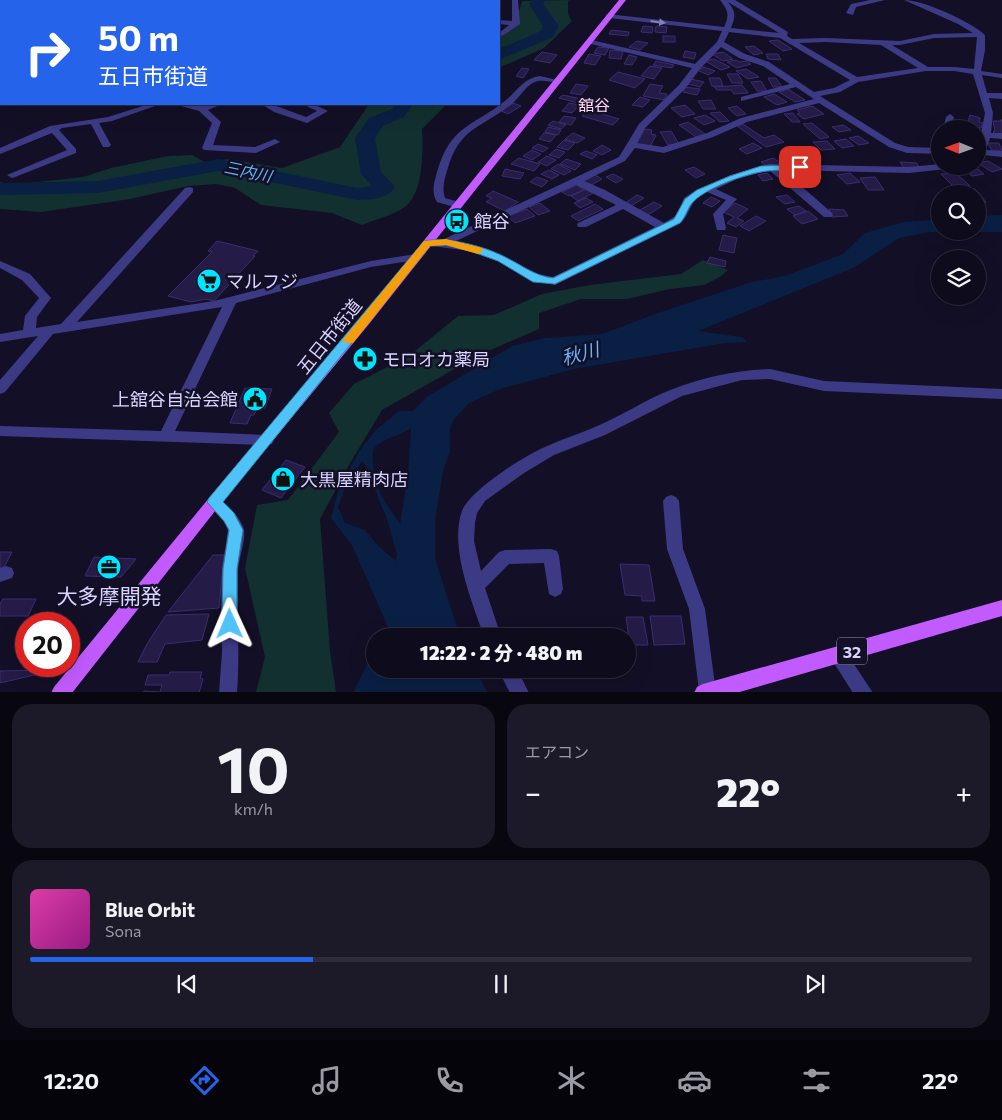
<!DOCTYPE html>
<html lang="ja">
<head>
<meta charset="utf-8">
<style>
  :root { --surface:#0e0b1c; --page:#1c1929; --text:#f1f3f6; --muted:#9b9ba3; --line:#2e2b3b; --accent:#2563eb }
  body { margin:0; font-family:Commissioner,"Noto Sans JP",sans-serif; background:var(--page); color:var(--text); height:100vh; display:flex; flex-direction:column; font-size:19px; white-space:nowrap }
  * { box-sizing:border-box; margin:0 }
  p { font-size:16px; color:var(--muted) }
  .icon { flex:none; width:28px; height:28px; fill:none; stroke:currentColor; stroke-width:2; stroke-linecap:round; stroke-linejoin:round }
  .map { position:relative; height:692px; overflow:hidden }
  .drawer { display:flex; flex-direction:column; gap:12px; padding:12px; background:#08060f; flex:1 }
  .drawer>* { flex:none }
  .top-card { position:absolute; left:0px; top:0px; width:500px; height:105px; box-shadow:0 5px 20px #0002,0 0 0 1px var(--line); background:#2563eb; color:#fff; overflow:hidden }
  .needle { width:32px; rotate:271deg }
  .tools { position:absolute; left:931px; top:120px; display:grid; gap:10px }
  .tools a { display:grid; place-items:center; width:55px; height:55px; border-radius:50%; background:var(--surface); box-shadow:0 5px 20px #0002,0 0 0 1px var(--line); font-size:25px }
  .speed { position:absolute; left:15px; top:612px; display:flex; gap:10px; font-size:25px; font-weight:700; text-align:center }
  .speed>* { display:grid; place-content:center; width:65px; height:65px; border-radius:50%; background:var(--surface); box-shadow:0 5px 20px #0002,0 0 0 1px var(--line); line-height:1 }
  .speed .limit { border:8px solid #d22; background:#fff; color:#111 }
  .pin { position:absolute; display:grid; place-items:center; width:42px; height:42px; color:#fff; margin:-21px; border-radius:10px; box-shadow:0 2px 8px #0006 }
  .me { position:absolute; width:55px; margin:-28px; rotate:359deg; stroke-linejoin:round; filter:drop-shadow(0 0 4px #0008) }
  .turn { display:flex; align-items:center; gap:18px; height:105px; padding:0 15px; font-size:22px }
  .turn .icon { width:65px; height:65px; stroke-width:2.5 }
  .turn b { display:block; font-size:35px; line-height:42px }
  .big { font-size:38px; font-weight:800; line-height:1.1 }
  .drawer .tile { flex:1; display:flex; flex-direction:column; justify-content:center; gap:8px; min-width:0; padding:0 18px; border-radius:20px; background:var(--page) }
  .drawer .dial { align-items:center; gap:0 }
  .dial b { font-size:65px; line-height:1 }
  .song { display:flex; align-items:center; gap:15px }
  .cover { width:60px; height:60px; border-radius:8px; background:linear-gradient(135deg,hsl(320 70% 55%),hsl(310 70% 35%)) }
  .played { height:5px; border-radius:2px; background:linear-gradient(90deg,var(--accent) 30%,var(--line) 30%) }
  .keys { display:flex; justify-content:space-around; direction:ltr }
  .heat { display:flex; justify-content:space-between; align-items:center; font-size:28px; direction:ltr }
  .drawer .tiles { flex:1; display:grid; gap:12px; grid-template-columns:1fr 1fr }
  .tile:last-child { grid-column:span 2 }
  .trip { position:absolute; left:366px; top:628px; width:270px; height:50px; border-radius:25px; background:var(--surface); box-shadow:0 5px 20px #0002,0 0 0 1px var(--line); font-weight:800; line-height:50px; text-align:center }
  .tabs { display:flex; height:80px; justify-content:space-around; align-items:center; background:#06040b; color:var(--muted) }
  .tabs .icon { width:35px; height:35px }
  .tabs .selected { color:var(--accent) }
  .tabs b { font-size:22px; color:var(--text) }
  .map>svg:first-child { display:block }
  .green { fill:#12302f }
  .water { fill:#0a1f44; fill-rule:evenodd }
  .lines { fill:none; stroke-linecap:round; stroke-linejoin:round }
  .river { fill:#0a1f44; fill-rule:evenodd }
  .building { fill:#241b47; stroke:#3b2d73 }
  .minor { fill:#3d3a85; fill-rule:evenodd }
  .major { fill:#c25bff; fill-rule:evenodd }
  .rail-casing { stroke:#00e5ff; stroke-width:4 }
  .rail { stroke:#130f26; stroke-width:2.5; stroke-dasharray:7; stroke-linecap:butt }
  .oneway { fill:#837fbc }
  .route { fill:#4fc3f7; stroke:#337fa1 }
  .slow { fill:#f59e0b }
  .labels { text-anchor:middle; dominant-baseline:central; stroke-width:5; stroke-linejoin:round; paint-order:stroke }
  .far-neighbourhood-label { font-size:16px; fill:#ffd6f0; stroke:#130f26 }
  .far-water-label { font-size:16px; font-style:italic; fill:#62b6ff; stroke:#130f26 }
  .shield { fill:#130f26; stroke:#9e99be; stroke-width:1 }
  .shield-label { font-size:16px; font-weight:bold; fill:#d9d4ff }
  .poi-label { font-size:18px; fill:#d9d4ff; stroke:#130f26; text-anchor:start }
  .street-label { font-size:18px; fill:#d9d4ff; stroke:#130f26 }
  .water-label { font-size:19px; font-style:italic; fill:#62b6ff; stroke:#130f26 }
  .near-poi-label { font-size:21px; fill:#d9d4ff; stroke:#130f26 }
</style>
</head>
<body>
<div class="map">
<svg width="1002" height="693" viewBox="0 0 1002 693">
  <rect width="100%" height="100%" fill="#130f26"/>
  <g class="green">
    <polygon points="0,0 254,0 1,1 0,34"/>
    <path d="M570,0L568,1V14L572,21L544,48L499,68V37C512,30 519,14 522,1Z"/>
    <path d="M369,104H447L422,129C423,150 424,192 405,207C396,214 374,220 362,225L332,213L261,205L235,188L216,184L188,186L130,199L41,212L0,209V182L10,185L83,177L111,168L168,156L192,155L205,162L229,159L282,168L340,147Z"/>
    <polygon points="703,260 728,270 720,277 704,285 670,289 627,299 581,299 539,313 539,329 479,355 382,410 349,465 320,519 330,651 336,692 256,692 265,657 245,568 257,505 288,500 339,432 329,413 354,384 409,356 458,316 494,315 542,294 590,285 681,274"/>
  </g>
  <g class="water">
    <path d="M1002,215V232H930L899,238L853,268L698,331L742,337L747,342L725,343L574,369L503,388L469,403L454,419L450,428V452L443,471L435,521V559L460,636H387L388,627L352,545L331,518L339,488L360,450L376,430L399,411H413L428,396L512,346L545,338L602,334L658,313L752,282L785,276L843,254L865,233L904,222L940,219V231H978V216ZM411,428L408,475L400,524C381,495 372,487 373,450C383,437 399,437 411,428ZM362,461L368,469L379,501L386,516L397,554L396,561L378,546L365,530L345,523L338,507L347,483Z"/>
    <polygon points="386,669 476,669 487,692 388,692"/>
  </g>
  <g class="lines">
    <g class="river">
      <polygon points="532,0 546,0 543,4 559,26 553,37 499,60 499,49 541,31 543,26 529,4"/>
      <path d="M395,104H413L404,117L383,126L375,138L381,172L395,187C386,200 372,199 357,200L218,171L98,193L0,195V183L98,181L218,159L357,188L372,186L361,174L355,138L369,118L392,109Z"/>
      <polygon points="375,654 375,669 403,669 392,693 353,693 371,656"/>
    </g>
  </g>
  <g class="building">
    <polygon points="643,26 653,27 652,33 641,32"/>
    <polygon points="656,26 667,27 666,33 655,32"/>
    <polygon points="611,30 629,32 628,36 609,34"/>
    <rect x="663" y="36" width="12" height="6"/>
    <polygon points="778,40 792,49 783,51 769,41"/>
    <polygon points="637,41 648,43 640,50 629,47"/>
    <polygon points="754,46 763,53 754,55 745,47"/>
    <polygon points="598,47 609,48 605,55 594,53"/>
    <polygon points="610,50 623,51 621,59 609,58"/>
    <polygon points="685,51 696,53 694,59 683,57"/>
    <polygon points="542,52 557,55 550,63 534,60"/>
    <polygon points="723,52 733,59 723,61 712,54"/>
    <polygon points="589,54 601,56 595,65 584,63"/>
    <polygon points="766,54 778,54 781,60 768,59"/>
    <polygon points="629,55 637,57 632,65 624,64"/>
    <polygon points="714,59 730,67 721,70 705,61"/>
    <polygon points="735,60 740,62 747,61 751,64 737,68 727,62"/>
    <polygon points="656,61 674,65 672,68 653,65"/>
    <polygon points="650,66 662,68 654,79 641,76"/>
    <polygon points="704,67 715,71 708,75 697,70"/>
    <polygon points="522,68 529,69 523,78 516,76"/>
    <polygon points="746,69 759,77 748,79 736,71"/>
    <polygon points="618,72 645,79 635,88 609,80"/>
    <polygon points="727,74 738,74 743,83 732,83"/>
    <polygon points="709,78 720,78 723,86 712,86"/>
    <polygon points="768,78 776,78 782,87 773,87"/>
    <polygon points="691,79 704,82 700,87 688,84"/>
    <polygon points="761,81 767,91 757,91 751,82"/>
    <polygon points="576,84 588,86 581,95 570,93"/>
    <polygon points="650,84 663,86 659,93 667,94 664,100 643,96"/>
    <polygon points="742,85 748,93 734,94 731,90 717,90 714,87"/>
    <polygon points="685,87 700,89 697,95 683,92"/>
    <polygon points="788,89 805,100 795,102 779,92"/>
    <polygon points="774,94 787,102 777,105 764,97"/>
    <polygon points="563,95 586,100 582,104 559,98"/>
    <polygon points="640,97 650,100 643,107 632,105"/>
    <polygon points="711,100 716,109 703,109 698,101"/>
    <polygon points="513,103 521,106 508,114 499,110"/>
    <polygon points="569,103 579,105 572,113 562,111"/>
    <polygon points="685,105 695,114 682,117 671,108"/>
    <polygon points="737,106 746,114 737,116 728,108"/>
    <polygon points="812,106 824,114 804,119 797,114 800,113 797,110"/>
    <polygon points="589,110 619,119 613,125 582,116"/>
    <polygon points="720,112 729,121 720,122 710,113"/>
    <polygon points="793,113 800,122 792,122 784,114"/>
    <polygon points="705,115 715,121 704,125 694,118"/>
    <polygon points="970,115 980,118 979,122 983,123 981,128 967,125"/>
    <polygon points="564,116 576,118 571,125 559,122"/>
    <polygon points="1000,120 1002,120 1002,134 996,134 993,132 995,131 993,121 1001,121"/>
    <polygon points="553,121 566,125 561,129 548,125"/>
    <polygon points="688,122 705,134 696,137 679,125"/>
    <polygon points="812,123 829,137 820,139 803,124"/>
    <polygon points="955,123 968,126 967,129 953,129"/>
    <polygon points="743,124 764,138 774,135 784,142 766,147 737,126"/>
    <polygon points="843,125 851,130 839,132 832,127"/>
    <polygon points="548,127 561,130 558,135 545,132"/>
    <polygon points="645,129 652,130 651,134 656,135 650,147 636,144"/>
    <polygon points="671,131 679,144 668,145 660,132"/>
    <polygon points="544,133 556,135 550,142 539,139"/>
    <polygon points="573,133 585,138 577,143 565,139"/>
    <polygon points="858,136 869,143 859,145 849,138"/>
    <polygon points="846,139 854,146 842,148 834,141"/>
    <polygon points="564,140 575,143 568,150 557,147"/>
    <polygon points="827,141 835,149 821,150 813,142"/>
    <polygon points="753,143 762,148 747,154 739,149"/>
    <polygon points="988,143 999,143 1002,151 992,151"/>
    <polygon points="538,144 548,148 543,152 532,148"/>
    <polygon points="602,145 611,150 602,155 593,151"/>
    <polygon points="556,149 565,152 559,158 549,155"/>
    <polygon points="532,150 541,154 532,160 523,156"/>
    <polygon points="586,151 597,155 592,159 580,154"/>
    <polygon points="547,156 556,160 547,166 538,162"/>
    <polygon points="808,156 817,163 802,166 794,159"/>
    <polygon points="519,158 540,164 534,171 511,164"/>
    <polygon points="773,158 781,163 769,167 761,162"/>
    <polygon points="566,159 581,164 575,170 560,164"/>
    <polygon points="988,161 1002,169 992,172 978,163"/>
    <polygon points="900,162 917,163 919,168 904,168"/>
    <polygon points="558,164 571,171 564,175 551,169"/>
    <polygon points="974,166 984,174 972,176 962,168"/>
    <polygon points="694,167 705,174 696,178 685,170"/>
    <polygon points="505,169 524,173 520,179 502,176"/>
    <polygon points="549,170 559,175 552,179 541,174"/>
    <polygon points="767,173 773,179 763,181 758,175"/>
    <polygon points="850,173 860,182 847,184 837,175"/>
    <polygon points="956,173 970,186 955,188 941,174"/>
    <polygon points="613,174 623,179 616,183 606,177"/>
    <polygon points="595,175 602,179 590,186 583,182"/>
    <polygon points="537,177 548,181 542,187 530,182"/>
    <polygon points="875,177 884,190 868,190 860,178"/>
    <polygon points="799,178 808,178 811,185 801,185"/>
    <polygon points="577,185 584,190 569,196 562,192"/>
    <polygon points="586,189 593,193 578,201 571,196"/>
    <polygon points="960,189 975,189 986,202 978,202 978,194 964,194"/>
    <polygon points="493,191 518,202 505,211 486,202 492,198 486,196"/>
    <polygon points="637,195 644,198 631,206 625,203"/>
    <polygon points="787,195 795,202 785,204 776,197"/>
    <polygon points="711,197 720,201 712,207 703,203"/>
    <polygon points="586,198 593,202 580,208 574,203"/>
    <polygon points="654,202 662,206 648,215 640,210"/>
    <polygon points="540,203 550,211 538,215 529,207"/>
    <polygon points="735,203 748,209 737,218 744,221 736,227 727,223 734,217 723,212"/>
    <polygon points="595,204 603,209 578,221 571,216"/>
    <polygon points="799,206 806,211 795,215 787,209"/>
    <polygon points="527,209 535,216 515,223 507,216"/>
    <polygon points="829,209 844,210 848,216 832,217"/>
    <polygon points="808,211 818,219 802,224 793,216"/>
    <polygon points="756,216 766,221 749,231 740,226"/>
    <polygon points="723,235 737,238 734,253 719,250"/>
    <polygon points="217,241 258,251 253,256 255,256 214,301 206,299 191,302 168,296 212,252 208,251"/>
    <polygon points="710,257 726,261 725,267 707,263"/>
    <polygon points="369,349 375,351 363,368 356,366"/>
    <polygon points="245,388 272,389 265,408 257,408 254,415 251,415 247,424 230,423"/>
    <polygon points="286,460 305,467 281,498 262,490"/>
    <polygon points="0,552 12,552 3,569 0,569"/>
    <polygon points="213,555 224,555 219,608 168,612"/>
    <polygon points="94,557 136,559 121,577 85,576"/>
    <polygon points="620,564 649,565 655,601 642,601 642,596 625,595"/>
    <polygon points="3,599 36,599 28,616 0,616 0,604"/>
    <polygon points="209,614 202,640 165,644 157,662 138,662 147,644 166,615"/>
    <polygon points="650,616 681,616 685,644 654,645"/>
    <polygon points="626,617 643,617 648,645 630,645"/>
    <polygon points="44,670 43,673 0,683 0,671"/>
    <polygon points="170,672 202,672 200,678 203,679 199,693 143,693 144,691 160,692 162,685 145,685 148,675 169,675"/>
  </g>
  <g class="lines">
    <g class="minor">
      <polygon points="512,0 518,0 520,24 499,38 499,33 509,25 499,24 499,20 512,21"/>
      <path d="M720,0H735L788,32L787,36L792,39L826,38L900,41L934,34L973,33L958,24L904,0C923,0 970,21 985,35V50L981,71L1002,74V78L982,75L987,93H1002V99L989,98L993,113L991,133H1002V139L990,138L986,150L1002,151V157L984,155L981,160L978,161V148L985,113L973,74L954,71H926L858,82L840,92L820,96L895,143L908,147L940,148V154L907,153L889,147L819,103L747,122L713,137L664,153L635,148L625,161L584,181L605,190L664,223L677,215L684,198L696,190L731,175L769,164L909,167L940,164V166H951L946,169L909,173L783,170L832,213L833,215L832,217H824L769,170L737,179L716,189L737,199L723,214L726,228L725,230H717L713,214L726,200L707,192C688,201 693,210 681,223L555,285L530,279L498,261L471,251L423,245L422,243L423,241L442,240L619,157L639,124L679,85L692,68L587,43V39L695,64L717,42L722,31L610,18L606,16L607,14L724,27C730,14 728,11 720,0ZM728,2L779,33L731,28C736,16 736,12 728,2ZM729,32L780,38L850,80L834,88L814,92L769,62L745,54L724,42ZM977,37L974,69L954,67H928L892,45H900L934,38ZM826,42L881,45L918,68L857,77L799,43ZM721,47L739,58L763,66L790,84L741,97V101L796,87L814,99L741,118L707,133L663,147L637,143L645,128L685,89L700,69ZM576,185L616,205L578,223L577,225L578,227H586L623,209L655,227L553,277L538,274L488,249L456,241Z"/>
      <polygon points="870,0 885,0 856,7 853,15 846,13 851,4"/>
      <path d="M540,76L561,81L557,83C551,82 544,80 538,81C527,83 520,97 512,104C480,129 459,127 447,171C444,180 442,189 445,198L462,203V207L458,208L437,202C431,192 434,183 437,172C451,124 473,127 506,100C518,90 524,78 540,76Z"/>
      <polygon points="149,104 161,104 112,121 99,123 111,145 109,147 103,147 91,124 62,128 59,130 76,149 76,153 15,177 12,178 7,175 67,150 52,133 0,154 0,148 50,126 108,117"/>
      <polygon points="180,104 202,106 210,104 222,104 208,110 221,122 213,145 255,147 275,139 280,142 256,153 204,150 202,148 212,123 199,111 181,106"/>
      <polygon points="261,104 271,104 306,117 317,111 302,104 313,104 328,111 307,123 274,112"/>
      <polygon points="950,114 954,117 952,129 943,129 946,117"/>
      <polygon points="189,187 193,188 193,192 77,322 214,301 371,261 416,254 422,257 416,260 371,267 236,303 175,431 267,435 272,436 274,440 272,444 267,445 0,436 0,426 161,431 222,307 53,334 5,392 0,394 0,380 38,336 0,342 0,334 23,330 25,316 39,298 22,280 0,268 0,261 30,274 51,298 37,317 36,328 61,324 185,188"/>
      <path d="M770,369L824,381L1002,389V399L824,391L770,379L742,380L682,396L605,435L554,455L524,473L485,501L477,513L475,523L474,541L481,571L499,552L505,550L551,549L557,551L559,556L563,589L561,594L555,597L549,594L544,563L509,564L485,588L501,636H484C472,602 449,547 462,511C470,490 524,456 545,447C562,439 579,434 595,427C622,416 646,399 673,389C703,377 739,370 770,369Z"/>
      <polygon points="671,495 676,497 679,501 683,549 705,609 716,693 699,691 689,609 667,549 663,501 666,497"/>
      <path d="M214,496C224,499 242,519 244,530C246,541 238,560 238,572C237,613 240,652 237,693H219L222,652L221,611L222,569L228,530L224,522L206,502L209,498Z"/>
      <polygon points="6,566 12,568 14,573 12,578 0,582 0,568"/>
      <polygon points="838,646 844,649 873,693 853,693 829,655 832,649"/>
      <polygon points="498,669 517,669 529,693 510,693"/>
    </g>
    <g class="major">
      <polygon points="619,0 626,0 369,324 219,506 72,693 51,693 54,687 209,498 361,318"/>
      <polygon points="1002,600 1002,616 736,693 694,693 697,687 703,684"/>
    </g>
    <defs>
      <polyline id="rail" points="268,1 271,0"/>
    </defs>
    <use href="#rail" class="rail-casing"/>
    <use href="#rail" class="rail"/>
  </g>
  <defs><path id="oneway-solid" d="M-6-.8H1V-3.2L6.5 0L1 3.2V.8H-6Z" transform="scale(1.25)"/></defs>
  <use class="oneway" href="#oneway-solid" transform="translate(658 22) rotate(7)"/>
  <path class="route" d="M800,165L804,167L803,169C789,172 775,169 761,172C743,175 707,188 694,201C688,206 686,217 680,223L555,284L533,282L498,261L473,252L446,245L430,246L223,502L234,513L243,530L237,569V624L235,630L230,632L224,630L222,624L223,569L229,530L224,521L207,502L209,498L424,241C447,236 487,247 507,258C523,266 535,276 553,278L674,219L685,199L697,190L730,176L761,166Z"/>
  <polygon class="slow" points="446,239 482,248 483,251 478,254 446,245 430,246 353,343 345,343 343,340 345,337 424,241"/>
  <defs>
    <symbol id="bus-disc" viewBox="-11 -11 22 22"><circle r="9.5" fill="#00e5ff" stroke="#130f26"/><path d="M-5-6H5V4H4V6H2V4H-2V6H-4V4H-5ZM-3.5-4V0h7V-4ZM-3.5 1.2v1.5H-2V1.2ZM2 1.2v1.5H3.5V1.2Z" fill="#111"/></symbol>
    <symbol id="supermarket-disc" viewBox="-11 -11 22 22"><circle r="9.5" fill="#00e5ff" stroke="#130f26"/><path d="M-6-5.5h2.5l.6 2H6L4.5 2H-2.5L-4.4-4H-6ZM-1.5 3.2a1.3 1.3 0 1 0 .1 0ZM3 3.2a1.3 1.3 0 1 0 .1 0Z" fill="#111"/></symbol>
    <symbol id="pharmacy-disc" viewBox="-11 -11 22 22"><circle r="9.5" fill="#00e5ff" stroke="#130f26"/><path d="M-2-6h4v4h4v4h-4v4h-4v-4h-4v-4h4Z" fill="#111"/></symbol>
    <symbol id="civic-disc" viewBox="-11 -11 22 22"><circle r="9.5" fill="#00e5ff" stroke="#130f26"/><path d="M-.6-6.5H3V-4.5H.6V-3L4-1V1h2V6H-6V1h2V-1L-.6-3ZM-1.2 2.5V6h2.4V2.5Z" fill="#111"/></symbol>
    <symbol id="shop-disc" viewBox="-11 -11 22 22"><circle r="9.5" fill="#00e5ff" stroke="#130f26"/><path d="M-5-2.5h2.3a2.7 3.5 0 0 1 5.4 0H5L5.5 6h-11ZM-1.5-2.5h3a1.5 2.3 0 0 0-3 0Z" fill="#111"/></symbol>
    <symbol id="office-disc" viewBox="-11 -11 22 22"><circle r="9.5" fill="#00e5ff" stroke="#130f26"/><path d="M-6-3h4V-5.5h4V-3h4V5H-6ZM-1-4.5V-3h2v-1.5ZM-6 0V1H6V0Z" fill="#111"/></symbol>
  </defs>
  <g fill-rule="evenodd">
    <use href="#bus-disc" x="443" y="207" width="28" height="28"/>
    <use href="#supermarket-disc" x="195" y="267" width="28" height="28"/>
    <use href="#pharmacy-disc" x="351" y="345" width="28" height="28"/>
    <use href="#civic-disc" x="241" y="385" width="28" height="28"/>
    <use href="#shop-disc" x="269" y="465" width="28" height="28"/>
    <use href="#office-disc" x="95" y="553" width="28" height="28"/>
  </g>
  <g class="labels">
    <g class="far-neighbourhood-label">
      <text x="594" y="104">舘谷</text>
    </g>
    <g class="far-water-label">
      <text transform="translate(248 171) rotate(12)">三内川</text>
    </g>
    <rect class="shield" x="837" y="637.5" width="30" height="27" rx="4"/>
    <g class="shield-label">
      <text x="852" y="651">32</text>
    </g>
    <g class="poi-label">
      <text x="474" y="221">館谷</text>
      <text x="226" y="281">マルフジ</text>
      <text x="382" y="359">モロオカ薬局</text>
      <text x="238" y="399" text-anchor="end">上舘谷自治会館</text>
      <text x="300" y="479">大黒屋精肉店</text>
    </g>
    <g class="street-label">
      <text transform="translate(329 336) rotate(-51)">五日市街道</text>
    </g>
    <g class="water-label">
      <text transform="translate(580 353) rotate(-15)">秋川</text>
    </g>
    <g class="near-poi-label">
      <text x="109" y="595">大多摩開発</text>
    </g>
  </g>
</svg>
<div class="tools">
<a><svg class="needle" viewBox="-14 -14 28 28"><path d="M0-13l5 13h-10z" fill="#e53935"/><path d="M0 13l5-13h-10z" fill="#9b9ba3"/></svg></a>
<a><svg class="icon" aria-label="search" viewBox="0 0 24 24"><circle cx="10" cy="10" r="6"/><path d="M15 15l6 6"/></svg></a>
<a><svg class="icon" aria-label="layers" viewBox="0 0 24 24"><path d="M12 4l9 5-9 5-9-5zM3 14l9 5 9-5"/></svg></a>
</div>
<div class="speed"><div class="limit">20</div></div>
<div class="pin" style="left:800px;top:167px;background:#d93025"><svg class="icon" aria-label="arrive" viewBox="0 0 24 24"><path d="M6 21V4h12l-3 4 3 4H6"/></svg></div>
<svg class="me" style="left:230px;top:624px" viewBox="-20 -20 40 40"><path d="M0-17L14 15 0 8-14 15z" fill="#4fc3f7" stroke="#fff" stroke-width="4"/></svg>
<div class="trip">12:22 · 2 分 · 480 m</div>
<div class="top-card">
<div class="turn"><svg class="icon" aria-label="right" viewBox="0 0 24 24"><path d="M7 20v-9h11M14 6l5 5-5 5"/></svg><div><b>50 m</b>五日市街道</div></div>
</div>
</div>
<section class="drawer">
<div class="tiles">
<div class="tile dial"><b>10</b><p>km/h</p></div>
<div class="tile"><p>エアコン</p>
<div class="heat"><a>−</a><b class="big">22°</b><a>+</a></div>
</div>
<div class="tile">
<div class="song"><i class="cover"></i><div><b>Blue Orbit</b><p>Sona</p></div></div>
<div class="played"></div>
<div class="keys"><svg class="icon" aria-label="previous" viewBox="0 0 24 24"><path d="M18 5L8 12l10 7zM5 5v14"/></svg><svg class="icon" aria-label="pause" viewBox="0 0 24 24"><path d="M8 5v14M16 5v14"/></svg><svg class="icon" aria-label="next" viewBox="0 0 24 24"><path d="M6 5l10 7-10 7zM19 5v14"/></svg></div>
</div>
</div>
</section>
<nav class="tabs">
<b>12:20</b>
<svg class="icon selected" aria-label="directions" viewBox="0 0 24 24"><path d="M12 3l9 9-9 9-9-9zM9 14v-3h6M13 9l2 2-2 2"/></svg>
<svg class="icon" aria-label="music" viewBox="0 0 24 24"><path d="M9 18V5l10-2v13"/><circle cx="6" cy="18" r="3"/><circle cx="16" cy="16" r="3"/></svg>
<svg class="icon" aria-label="phone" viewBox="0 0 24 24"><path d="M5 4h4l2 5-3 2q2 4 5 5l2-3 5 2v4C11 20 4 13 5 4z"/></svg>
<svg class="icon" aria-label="climate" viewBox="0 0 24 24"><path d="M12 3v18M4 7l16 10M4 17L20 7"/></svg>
<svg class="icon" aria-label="car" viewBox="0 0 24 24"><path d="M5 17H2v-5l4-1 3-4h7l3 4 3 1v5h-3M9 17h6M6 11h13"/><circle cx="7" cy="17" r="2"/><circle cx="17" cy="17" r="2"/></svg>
<svg class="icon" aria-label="filters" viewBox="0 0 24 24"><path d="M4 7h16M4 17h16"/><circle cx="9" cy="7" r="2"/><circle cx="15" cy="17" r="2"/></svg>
<b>22°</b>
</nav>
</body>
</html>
